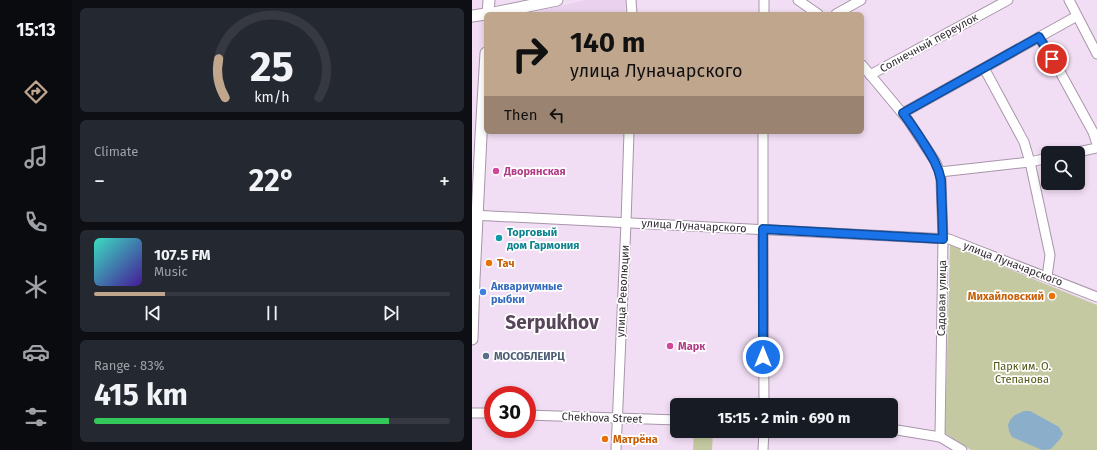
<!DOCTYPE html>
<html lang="en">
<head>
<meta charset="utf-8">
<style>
  :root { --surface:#171b24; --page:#242831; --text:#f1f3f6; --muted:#9ea1a6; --line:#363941; --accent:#c1a68e }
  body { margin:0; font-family:"Fira Sans",sans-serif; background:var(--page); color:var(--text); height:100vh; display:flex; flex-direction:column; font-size:15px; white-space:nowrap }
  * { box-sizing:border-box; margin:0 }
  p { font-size:13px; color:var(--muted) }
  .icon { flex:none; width:22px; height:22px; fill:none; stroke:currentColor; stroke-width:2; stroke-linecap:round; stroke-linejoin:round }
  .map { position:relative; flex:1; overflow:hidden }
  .drawer { display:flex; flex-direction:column; gap:8px; padding:8px; background:#0d0f14; width:400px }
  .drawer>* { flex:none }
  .hud { position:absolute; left:12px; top:12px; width:380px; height:122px; border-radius:6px; box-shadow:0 2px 6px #0003; background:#c1a68e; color:#111; overflow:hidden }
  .tools { position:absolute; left:569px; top:146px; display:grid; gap:8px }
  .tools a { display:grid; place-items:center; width:44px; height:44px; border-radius:6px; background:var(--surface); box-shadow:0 2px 6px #0003; font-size:20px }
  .speed { position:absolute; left:12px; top:386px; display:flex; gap:8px; font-size:20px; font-weight:700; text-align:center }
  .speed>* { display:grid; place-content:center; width:52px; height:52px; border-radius:50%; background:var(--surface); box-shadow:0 2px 6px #0003; line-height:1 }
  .speed .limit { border:6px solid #d22; background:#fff; color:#111 }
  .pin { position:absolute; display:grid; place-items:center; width:34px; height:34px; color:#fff; margin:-17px; border:2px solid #fff; border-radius:50%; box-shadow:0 1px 4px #0007 }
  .me { position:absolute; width:44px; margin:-22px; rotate:0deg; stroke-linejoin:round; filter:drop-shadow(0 0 3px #0008) }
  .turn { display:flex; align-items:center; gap:14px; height:84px; padding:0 20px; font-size:18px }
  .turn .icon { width:52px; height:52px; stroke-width:2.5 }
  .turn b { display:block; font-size:28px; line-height:34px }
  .then { display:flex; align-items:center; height:38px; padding:0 20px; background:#0003; gap:8px; font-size:15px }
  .big { font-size:30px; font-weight:700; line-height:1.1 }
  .drawer .widget { flex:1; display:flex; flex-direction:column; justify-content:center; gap:6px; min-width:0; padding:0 14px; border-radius:6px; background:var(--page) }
  .drawer .dial { align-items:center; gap:0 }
  .dial svg { height:104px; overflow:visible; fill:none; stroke:var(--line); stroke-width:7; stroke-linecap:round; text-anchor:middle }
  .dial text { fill:var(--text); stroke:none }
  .song { display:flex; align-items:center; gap:12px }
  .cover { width:48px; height:48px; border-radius:6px; background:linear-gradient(135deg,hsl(170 70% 55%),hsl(260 70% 35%)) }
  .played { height:4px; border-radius:2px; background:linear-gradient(90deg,var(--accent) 20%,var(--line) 20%) }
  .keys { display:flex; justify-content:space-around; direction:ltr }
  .heat { display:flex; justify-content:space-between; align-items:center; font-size:22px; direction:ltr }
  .charge { height:6px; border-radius:3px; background:linear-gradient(90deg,#34c759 83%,var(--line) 0) }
  .trip { position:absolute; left:198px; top:398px; width:228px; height:40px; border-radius:6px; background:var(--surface); box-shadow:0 2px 6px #0003; font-weight:700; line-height:40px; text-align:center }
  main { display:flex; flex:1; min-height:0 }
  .tab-bar { display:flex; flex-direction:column; width:72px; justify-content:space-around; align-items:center; background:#090b0e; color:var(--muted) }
  .tab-bar .icon { width:28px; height:28px }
  .tab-bar .selected { color:var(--accent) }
  .tab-bar b { font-size:18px; color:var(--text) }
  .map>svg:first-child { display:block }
  .built { fill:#ead1ed }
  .green { fill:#c4c9a1 }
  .water { fill:#8baecb }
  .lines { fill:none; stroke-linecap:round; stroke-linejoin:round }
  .minor-casing { stroke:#a895aa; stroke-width:11 }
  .major-casing { stroke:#a895aa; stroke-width:13 }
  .minor { stroke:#fff; stroke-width:9 }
  .major { stroke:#fff; stroke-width:11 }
  .route-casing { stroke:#114b97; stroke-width:10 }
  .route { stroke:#1a73e8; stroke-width:7 }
  .hotel-dot { fill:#d1479c; stroke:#fff; stroke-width:1.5 }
  .culture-dot { fill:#0f9aa8; stroke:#fff; stroke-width:1.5 }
  .food-dot { fill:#e8710a; stroke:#fff; stroke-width:1.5 }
  .shop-dot { fill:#3f7fe0; stroke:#fff; stroke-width:1.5 }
  .service-dot { fill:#5c6f8a; stroke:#fff; stroke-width:1.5 }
  .labels { text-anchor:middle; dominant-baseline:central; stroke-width:3.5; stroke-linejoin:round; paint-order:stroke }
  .street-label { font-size:11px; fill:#342c35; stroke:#fff }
  .hotel-label { font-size:11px; font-weight:bold; fill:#b23c85; stroke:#fff; text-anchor:start }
  .culture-label { font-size:11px; font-weight:bold; fill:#0d838f; stroke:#fff; text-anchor:start }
  .food-label { font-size:11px; font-weight:bold; fill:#c56008; stroke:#fff; text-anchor:start }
  .shop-label { font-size:11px; font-weight:bold; fill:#366cbe; stroke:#fff; text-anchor:start }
  .service-label { font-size:11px; font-weight:bold; fill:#4e5e75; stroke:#fff; text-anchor:start }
  .park-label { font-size:11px; fill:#525612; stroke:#fff }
  .town-label { font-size:19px; font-weight:bold; fill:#574659; stroke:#fff }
</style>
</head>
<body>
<main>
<nav class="tab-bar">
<b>15:13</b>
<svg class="icon selected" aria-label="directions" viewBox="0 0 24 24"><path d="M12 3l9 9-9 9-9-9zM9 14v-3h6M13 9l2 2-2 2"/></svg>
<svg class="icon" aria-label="music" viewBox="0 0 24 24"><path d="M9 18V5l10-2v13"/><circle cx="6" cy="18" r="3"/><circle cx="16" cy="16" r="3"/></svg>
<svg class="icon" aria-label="phone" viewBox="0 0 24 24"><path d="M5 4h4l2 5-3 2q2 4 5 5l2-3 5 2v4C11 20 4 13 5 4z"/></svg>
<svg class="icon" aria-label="climate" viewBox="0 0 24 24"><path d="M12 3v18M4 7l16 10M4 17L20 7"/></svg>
<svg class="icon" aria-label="car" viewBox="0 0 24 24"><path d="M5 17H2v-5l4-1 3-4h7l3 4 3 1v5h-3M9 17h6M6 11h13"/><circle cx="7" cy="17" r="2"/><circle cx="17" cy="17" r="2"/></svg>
<svg class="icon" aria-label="filters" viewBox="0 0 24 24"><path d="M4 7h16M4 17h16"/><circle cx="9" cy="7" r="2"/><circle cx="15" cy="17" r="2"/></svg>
</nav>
<section class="drawer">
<div class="widget dial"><svg viewBox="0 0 100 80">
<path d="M14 69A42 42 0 1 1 86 69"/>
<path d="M14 69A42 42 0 0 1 9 39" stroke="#c1a68e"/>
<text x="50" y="56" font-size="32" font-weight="700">25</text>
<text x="50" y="72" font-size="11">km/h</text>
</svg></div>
<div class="widget"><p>Climate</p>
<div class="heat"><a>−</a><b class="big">22°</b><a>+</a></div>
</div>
<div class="widget">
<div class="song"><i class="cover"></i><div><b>107.5 FM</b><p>Music</p></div></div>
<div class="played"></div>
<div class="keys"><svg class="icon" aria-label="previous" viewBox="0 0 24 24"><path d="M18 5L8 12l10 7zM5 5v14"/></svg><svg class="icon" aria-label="pause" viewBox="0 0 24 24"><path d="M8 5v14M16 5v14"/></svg><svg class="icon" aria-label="next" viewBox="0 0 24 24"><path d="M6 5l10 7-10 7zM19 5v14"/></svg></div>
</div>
<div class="widget"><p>Range · 83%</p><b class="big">415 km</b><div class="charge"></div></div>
</section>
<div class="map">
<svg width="625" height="450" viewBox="0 0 625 450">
  <rect width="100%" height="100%" fill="#f2def4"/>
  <polygon class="built" points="113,0 153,0 153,14 55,14"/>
  <g class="green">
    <polygon points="478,245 625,305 625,450 499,450 473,433"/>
    <polygon points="222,431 241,431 240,450 221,450"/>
  </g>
  <polygon class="water" points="552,411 558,411 587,427 591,434 588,439 579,449 570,450 540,437 537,431 536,425 538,420 543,415"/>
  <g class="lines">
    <defs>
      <g id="minor">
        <polyline points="159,0 160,14"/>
        <polyline points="326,0 346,14"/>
        <polyline points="597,0 625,54"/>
        <polyline points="292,14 292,0"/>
        <polyline points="364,14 389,0"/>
        <polyline points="567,37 587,70 621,132 625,144"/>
        <polyline points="390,65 436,120 463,161 468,172 469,180 471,239 468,437"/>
        <polyline points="512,68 552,142 558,162 578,255 575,277"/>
        <polyline points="398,75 536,0"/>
        <polyline points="431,113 605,16"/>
        <polyline points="291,132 291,229 292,405"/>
        <polyline points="601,153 625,148"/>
        <polyline points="468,172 558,162 576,158"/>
        <polyline points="0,215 477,239 625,297"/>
        <polyline points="0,413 21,413"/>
        <polyline points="55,415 205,420"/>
        <polyline points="419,429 468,437 490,450"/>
        <polyline points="144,450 154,223 157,132"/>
        <polyline points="291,450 292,431"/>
      </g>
      <g id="major">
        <polyline points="16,14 17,0"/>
        <polyline points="17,14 85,0"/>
        <polyline points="0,16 14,14"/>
        <polyline points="0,339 2,279 9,136 14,53"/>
      </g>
    </defs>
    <use href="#minor" class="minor-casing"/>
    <use href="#major" class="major-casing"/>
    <use href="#minor" class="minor"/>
    <use href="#major" class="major"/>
  </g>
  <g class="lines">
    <defs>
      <path id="route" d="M291,357V229L471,239L469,180C466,164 457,152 449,139C443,130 437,121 431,113L567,37L580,59"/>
    </defs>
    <use href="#route" class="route-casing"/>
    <use href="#route" class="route"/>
  </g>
  <g class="hotel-dot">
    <circle cx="24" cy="171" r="4"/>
    <circle cx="198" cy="346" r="4"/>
  </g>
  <circle class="culture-dot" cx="27" cy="238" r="4"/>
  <g class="food-dot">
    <circle cx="17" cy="263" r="4"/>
    <circle cx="580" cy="296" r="4"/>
    <circle cx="133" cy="439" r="4"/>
  </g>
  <circle class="shop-dot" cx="11" cy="292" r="4"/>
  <circle class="service-dot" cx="14" cy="356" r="4"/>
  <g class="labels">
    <g class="street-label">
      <text transform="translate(457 43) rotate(-29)">Солнечный переулок</text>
      <text transform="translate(222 226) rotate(3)">улица Луначарского</text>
      <text transform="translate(541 264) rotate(21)">улица Луначарского</text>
      <text transform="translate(151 291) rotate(-87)">улица Революции</text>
      <text transform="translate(470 298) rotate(-89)">Садовая улица</text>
      <text transform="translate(130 418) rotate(2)">Chekhova Street</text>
    </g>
    <g class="hotel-label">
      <text x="32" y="171">Дворянская</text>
      <text x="206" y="346">Марк</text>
    </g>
    <g class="culture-label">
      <text x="35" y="232">Торговый<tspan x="35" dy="13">дом Гармония</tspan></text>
    </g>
    <g class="food-label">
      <text x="25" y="263">Тач</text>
      <text x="572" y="296" text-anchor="end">Михайловский</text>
      <text x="141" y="439">Матрёнa</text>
    </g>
    <g class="shop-label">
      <text x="19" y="286">Аквариумные<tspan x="19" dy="13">рыбки</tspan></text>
    </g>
    <g class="service-label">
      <text x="22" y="356">МОСОБЛЕИРЦ</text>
    </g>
    <g class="park-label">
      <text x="550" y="366">Парк им. О.<tspan x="550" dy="13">Степанова</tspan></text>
    </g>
    <g class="town-label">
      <text x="80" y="322">Serpukhov</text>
    </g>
  </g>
</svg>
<div class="tools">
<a><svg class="icon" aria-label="search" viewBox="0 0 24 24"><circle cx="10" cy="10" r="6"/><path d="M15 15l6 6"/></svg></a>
</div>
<div class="speed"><div class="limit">30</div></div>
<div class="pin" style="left:580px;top:59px;background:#d93025"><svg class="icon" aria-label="arrive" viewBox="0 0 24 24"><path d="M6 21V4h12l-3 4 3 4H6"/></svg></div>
<svg class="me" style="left:291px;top:357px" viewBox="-20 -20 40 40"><circle r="17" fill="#1a73e8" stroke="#fff" stroke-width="3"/><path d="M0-11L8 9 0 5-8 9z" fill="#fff"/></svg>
<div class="trip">15:15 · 2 min · 690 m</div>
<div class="hud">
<div class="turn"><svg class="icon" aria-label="right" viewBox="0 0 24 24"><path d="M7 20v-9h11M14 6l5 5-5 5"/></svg><div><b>140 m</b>улица Луначарского</div></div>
<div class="then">Then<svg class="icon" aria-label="left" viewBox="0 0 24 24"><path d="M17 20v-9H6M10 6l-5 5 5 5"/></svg></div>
</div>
</div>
</main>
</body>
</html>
